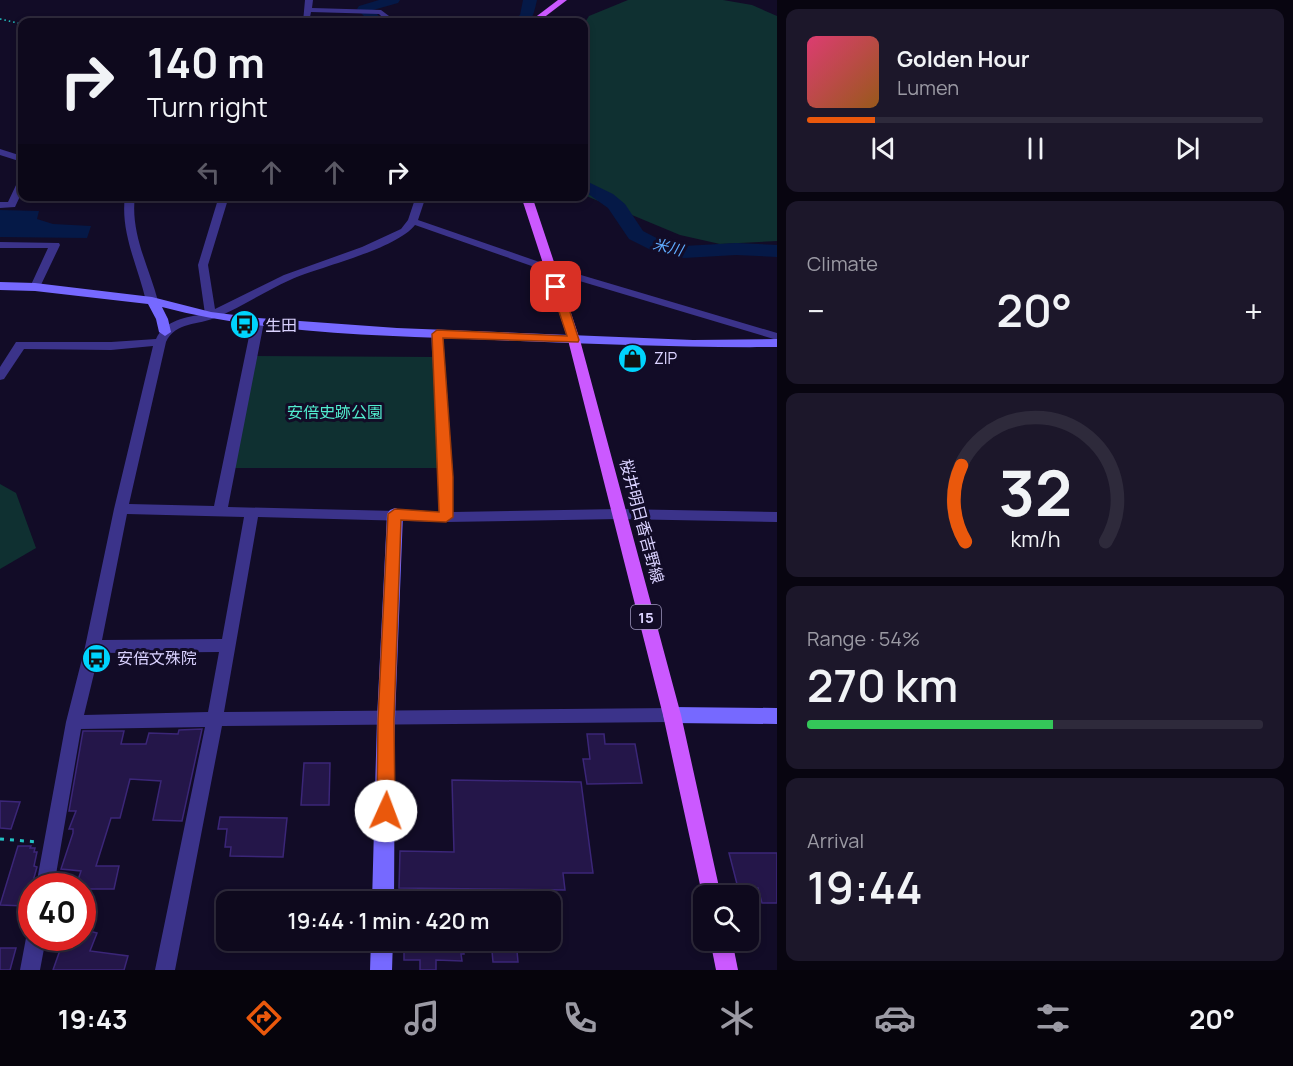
<!DOCTYPE html>
<html lang="en">
<head>
<meta charset="utf-8">
<style>
  :root { --surface:#0e091d; --page:#1c172a; --text:#f1f3f6; --muted:#9b9aa4; --line:#2e2a3b; --accent:#ea580c }
  body { margin:0; font-family:Manrope,"Noto Sans JP",sans-serif; background:var(--page); color:var(--text); height:100vh; display:flex; flex-direction:column; font-size:22px; white-space:nowrap }
  * { box-sizing:border-box; margin:0 }
  p { font-size:20px; color:var(--muted) }
  .icon { flex:none; width:33px; height:33px; fill:none; stroke:currentColor; stroke-width:2; stroke-linecap:round; stroke-linejoin:round }
  .map { position:relative; flex:1; overflow:hidden }
  .panel { display:flex; flex-direction:column; gap:9px; padding:9px; background:#080510; width:516px }
  .panel>* { flex:none }
  .top-card { position:absolute; left:18px; top:18px; width:570px; height:183px; border-radius:12px; box-shadow:0 3px 9px #0003,0 0 0 2px var(--line); background:#0e091d; color:var(--text); overflow:hidden }
  .tools { position:absolute; left:693px; top:885px; display:grid; gap:12px }
  .tools a { display:grid; place-items:center; width:66px; height:66px; border-radius:12px; background:var(--surface); box-shadow:0 3px 9px #0003,0 0 0 2px var(--line); font-size:30px }
  .speed { position:absolute; left:18px; top:873px; display:flex; gap:12px; font-size:30px; font-weight:700; text-align:center }
  .speed>* { display:grid; place-content:center; width:78px; height:78px; border-radius:50%; background:var(--surface); box-shadow:0 3px 9px #0003,0 0 0 2px var(--line); line-height:1 }
  .speed .limit { border:9px solid #d22; background:#fff; color:#111 }
  .pin { position:absolute; display:grid; place-items:center; width:51px; height:51px; color:#fff; margin:-26px; border-radius:12px; box-shadow:0 3px 9px #0006 }
  .me { position:absolute; width:66px; margin:-33px; rotate:2deg; stroke-linejoin:round; filter:drop-shadow(0 0 4px #0008) }
  .turn { display:flex; align-items:center; gap:21px; height:126px; padding:0 30px; font-size:27px }
  .turn .icon { width:78px; height:78px; stroke-width:2.5 }
  .turn b { display:block; font-size:42px; line-height:51px }
  .lanes { display:flex; align-items:center; height:57px; padding:0 30px; background:#0003; justify-content:center; gap:30px; direction:ltr }
  .lanes .off { opacity:.35 }
  .big { font-size:45px; font-weight:600; line-height:1.1 }
  .panel .tile { flex:1; display:flex; flex-direction:column; justify-content:center; gap:9px; min-width:0; padding:0 21px; border-radius:12px; background:var(--page) }
  .panel .dial { align-items:center; gap:0 }
  .dial svg { height:156px; overflow:visible; fill:none; stroke:var(--line); stroke-width:7; stroke-linecap:round; text-anchor:middle }
  .dial text { fill:var(--text); stroke:none }
  .song { display:flex; align-items:center; gap:18px }
  .cover { width:72px; height:72px; border-radius:9px; background:linear-gradient(135deg,hsl(340 70% 55%),hsl(30 70% 35%)) }
  .played { height:6px; border-radius:3px; background:linear-gradient(90deg,var(--accent) 15%,var(--line) 15%) }
  .keys { display:flex; justify-content:space-around; direction:ltr }
  .heat { display:flex; justify-content:space-between; align-items:center; font-size:33px; direction:ltr }
  .charge { height:9px; border-radius:4px; background:linear-gradient(90deg,#34c759 54%,var(--line) 0) }
  .trip { position:absolute; left:216px; top:891px; width:345px; height:60px; border-radius:12px; background:var(--surface); box-shadow:0 3px 9px #0003,0 0 0 2px var(--line); font-weight:600; line-height:60px; text-align:center }
  .tabs { display:flex; height:96px; justify-content:space-around; align-items:center; background:#06040c; color:var(--muted) }
  .tabs .icon { width:42px; height:42px }
  .tabs .active { color:var(--accent) }
  .tabs b { font-size:27px; color:var(--text) }
  main { display:flex; flex:1; min-height:0 }
  .map>svg:first-child { display:block }
  .green { fill:#0f3031 }
  .water { fill:#051947 }
  .lines { fill:none; stroke-linecap:round; stroke-linejoin:round }
  .river { fill:#051947; fill-rule:evenodd }
  .building { fill:#241649; stroke:#3b2678; stroke-width:1.5 }
  .path-far1 { stroke:#22c3c3; stroke-width:1.5; stroke-dasharray:1.5 3; stroke-linecap:butt }
  .path { stroke:#22c3c3; stroke-width:3; stroke-dasharray:4 6; stroke-linecap:butt }
  .street { fill:#3b338a; fill-rule:evenodd }
  .secondary { fill:#7669ff; fill-rule:evenodd }
  .primary { fill:#cb59ff; fill-rule:evenodd }
  .route { fill:#ea580c; stroke:#983908; stroke-width:1.5 }
  .labels { text-anchor:middle; dominant-baseline:central; stroke-width:6; stroke-linejoin:round; paint-order:stroke }
  .far-water-label { font-size:15px; font-style:italic; fill:#60acff; stroke:#120c27 }
  .shield { fill:#120c27; stroke:#9e97be; stroke-width:1.5 }
  .shield-label { font-size:15px; font-weight:bold; fill:#dad2ff }
  .poi-label { font-size:16px; fill:#dad2ff; stroke:#120c27; text-anchor:start }
  .park-label { font-size:16px; fill:#51ecce; stroke:#120c27 }
  .street-label { font-size:16px; fill:#dad2ff; stroke:#120c27 }
</style>
</head>
<body>
<main>
<div class="map">
<svg width="777" height="970" viewBox="0 0 777 970">
  <rect width="100%" height="100%" fill="#120c27"/>
  <g class="green">
    <polygon points="628,0 723,0 752,5 777,16 777,241 720,244 680,235 584,195 584,24 589,16"/>
    <polygon points="254,356 436,357 439,468 232,468"/>
    <polygon points="0,484 16,493 36,548 0,569"/>
  </g>
  <polygon class="water" points="0,210 39,211 37,219 53,224 91,226 87,238 0,237"/>
  <g class="lines">
    <g class="river">
      <polygon points="379,0 400,0 398,3 373,10 385,22 370,22 357,9 359,6"/>
      <path d="M523,0H537C532,21 533,22 510,22L520,15Z"/>
      <polygon points="584,180 613,194 625,204 643,231 668,244 684,246 736,243 777,245 777,257 736,255 684,258 655,252 629,239 608,208 584,191"/>
    </g>
  </g>
  <g class="building">
    <polygon points="202,729 182,821 153,820 161,781 130,779 120,818 111,818 96,866 119,866 114,889 82,889 82,886 76,886 81,871 61,869 73,833 73,829 69,829 76,811 69,811 83,731 124,731 121,744 146,744 149,733 178,734 179,730"/>
    <polygon points="587,734 604,734 605,744 635,744 642,783 587,784 583,759 590,759"/>
    <polygon points="304,763 330,763 329,805 301,805"/>
    <polygon points="452,780 581,782 593,873 563,873 565,890 399,888 400,851 454,852"/>
    <polygon points="0,801 20,802 11,829 0,828"/>
    <polygon points="220,817 287,818 283,857 230,856 231,847 225,847 227,829 218,829"/>
    <polygon points="18,846 31,846 30,848 35,848 34,852 37,852 34,866 37,867 26,906 0,905"/>
    <polygon points="729,853 777,853 777,903 762,903 758,888 738,888"/>
    <polygon points="82,929 97,933 90,951 128,956 124,970 53,970 60,950 47,947 48,938 82,938"/>
    <polygon points="410,940 463,940 464,954 461,954 462,961 436,960 436,970 420,970 420,960 404,960 404,946 410,946"/>
    <polygon points="491,940 516,940 518,962 493,962"/>
    <polygon points="0,948 16,948 10,970 0,970"/>
  </g>
  <g class="lines">
    <polyline class="path-far1" points="0,19 22,24"/>
    <polyline class="path" points="0,839 38,842"/>
    <g class="street">
      <path d="M305,0H313L312,8L381,10L389,16L396,18L451,20L455,22C437,24 392,27 379,14L311,12L309,22H303Z"/>
      <polygon points="0,149 22,156 22,162 0,155"/>
      <polygon points="22,180 22,192 15,207 0,208 0,202 8,202 17,183"/>
      <path d="M125,196H135C130,233 149,267 158,301L156,303H148L146,301C138,266 120,233 125,196Z"/>
      <path d="M219,196H229L208,265L215,309L284,275L362,247L401,229L408,220L416,196H426L418,220L554,267L777,333V340L546,271L415,225C395,250 321,266 290,280C265,291 242,307 217,317C198,326 176,321 166,342L129,504L214,506L252,322L258,319L264,322L228,507L439,512V477L431,334L437,331L443,334L453,477V512L619,509L777,512V522L619,519L446,522L258,517L224,712L672,708L678,710L680,715L678,720L672,722L222,726L175,970H155L205,727L81,729L54,886H36L66,722L85,647L114,509L153,346L111,350L24,349L4,379L0,380V367L16,342H111L156,339C165,320 186,317 205,314L198,265ZM127,514L244,517L222,639L102,640ZM219,652L208,712L84,715L99,653Z"/>
      <polygon points="0,242 59,243 60,245 39,289 31,289 30,287 48,248 0,248"/>
      <polygon points="32,930 32,938 46,938 40,970 20,970 26,938"/>
    </g>
    <g class="secondary">
      <path d="M0,282L35,283L152,297L211,312L258,318L397,328L693,340L777,339V347C674,348 571,343 468,339C366,335 261,333 162,307L168,319L171,332L165,336L159,332L156,319L148,304L35,291L0,290Z"/>
      <polygon points="395,508 400,510 403,514 395,719 394,902 372,902 377,719 387,514 390,510"/>
      <polygon points="672,707 777,708 777,724 672,723 665,721 663,715 665,709"/>
      <polygon points="371,940 393,940 392,970 370,970"/>
    </g>
    <g class="primary">
      <polygon points="558,0 567,0 538,22 529,22"/>
      <polygon points="521,196 532,196 580,340 681,715 721,896 704,896 704,903 663,715 568,340"/>
      <polygon points="710,940 732,940 738,970 716,970"/>
    </g>
  </g>
  <polygon class="route" points="556,284 562,287 579,340 578,342 443,338 453,477 453,517 446,522 401,520 394,719 395,811 392,817 386,820 380,817 377,811 378,719 388,514 395,509 439,512 432,334 437,330 567,336 551,287"/>
  <defs>
    <symbol id="bus-disc" viewBox="-11 -11 22 22"><circle r="9.5" fill="#00d4fd" stroke="#120c27"/><path d="M-5-6H5V4H4V6H2V4H-2V6H-4V4H-5ZM-3.5-4V0h7V-4ZM-3.5 1.2v1.5H-2V1.2ZM2 1.2v1.5H3.5V1.2Z" fill="#111"/></symbol>
    <symbol id="shop-disc" viewBox="-11 -11 22 22"><circle r="9.5" fill="#00d4fd" stroke="#120c27"/><path d="M-5-2.5h2.3a2.7 3.5 0 0 1 5.4 0H5L5.5 6h-11ZM-1.5-2.5h3a1.5 2.3 0 0 0-3 0Z" fill="#111"/></symbol>
  </defs>
  <g fill-rule="evenodd">
    <use href="#bus-disc" x="228" y="308" width="33" height="33"/>
    <use href="#shop-disc" x="616" y="342" width="33" height="33"/>
    <use href="#bus-disc" x="80" y="642" width="33" height="33"/>
  </g>
  <g class="labels">
    <g class="far-water-label">
      <text transform="translate(668 247) rotate(14)">米川</text>
    </g>
    <rect class="shield" x="631" y="605" width="30" height="24" rx="4.5"/>
    <g class="shield-label">
      <text x="646" y="617">15</text>
    </g>
    <g class="poi-label">
      <text x="265" y="325">生田</text>
      <text x="654" y="358">ZIP</text>
      <text x="117" y="658">安倍文殊院</text>
    </g>
    <g class="park-label">
      <text x="335" y="412">安倍史跡公園</text>
    </g>
    <g class="street-label">
      <text transform="translate(642 521) rotate(75)">桜井明日香吉野線</text>
    </g>
  </g>
</svg>
<div class="tools">
<a><svg class="icon" aria-label="search" viewBox="0 0 24 24"><circle cx="10" cy="10" r="6"/><path d="M15 15l6 6"/></svg></a>
</div>
<div class="speed"><div class="limit">40</div></div>
<div class="pin" style="left:556px;top:287px;background:#d93025"><svg class="icon" aria-label="arrive" viewBox="0 0 24 24"><path d="M6 21V4h12l-3 4 3 4H6"/></svg></div>
<svg class="me" style="left:386px;top:811px" viewBox="-20 -20 40 40"><circle r="19" fill="#fff"/><path d="M0-13L10 11 0 6-10 11z" fill="#ea580c"/></svg>
<div class="trip">19:44 · 1 min · 420 m</div>
<div class="top-card">
<div class="turn"><svg class="icon" aria-label="right" viewBox="0 0 24 24"><path d="M7 20v-9h11M14 6l5 5-5 5"/></svg><div><b>140 m</b>Turn right</div></div>
<div class="lanes"><svg class="icon off" aria-label="left" viewBox="0 0 24 24"><path d="M17 20v-9H6M10 6l-5 5 5 5"/></svg><svg class="icon off" aria-label="ahead" viewBox="0 0 24 24"><path d="M12 20V5M6 11l6-6 6 6"/></svg><svg class="icon off" aria-label="ahead" viewBox="0 0 24 24"><path d="M12 20V5M6 11l6-6 6 6"/></svg><svg class="icon" aria-label="right" viewBox="0 0 24 24"><path d="M7 20v-9h11M14 6l5 5-5 5"/></svg></div>
</div>
</div>
<section class="panel">
<div class="tile">
<div class="song"><i class="cover"></i><div><b>Golden Hour</b><p>Lumen</p></div></div>
<div class="played"></div>
<div class="keys"><svg class="icon" aria-label="previous" viewBox="0 0 24 24"><path d="M18 5L8 12l10 7zM5 5v14"/></svg><svg class="icon" aria-label="pause" viewBox="0 0 24 24"><path d="M8 5v14M16 5v14"/></svg><svg class="icon" aria-label="next" viewBox="0 0 24 24"><path d="M6 5l10 7-10 7zM19 5v14"/></svg></div>
</div>
<div class="tile"><p>Climate</p>
<div class="heat"><a>−</a><b class="big">20°</b><a>+</a></div>
</div>
<div class="tile dial"><svg viewBox="0 0 100 80">
<path d="M14 69A42 42 0 1 1 86 69"/>
<path d="M14 69A42 42 0 0 1 12 30" stroke="#ea580c"/>
<text x="50" y="56" font-size="32" font-weight="700">32</text>
<text x="50" y="72" font-size="11">km/h</text>
</svg></div>
<div class="tile"><p>Range · 54%</p><b class="big">270 km</b><div class="charge"></div></div>
<div class="tile"><p>Arrival</p><b class="big">19:44</b></div>
</section>
</main>
<nav class="tabs">
<b>19:43</b>
<svg class="icon active" aria-label="directions" viewBox="0 0 24 24"><path d="M12 3l9 9-9 9-9-9zM9 14v-3h6M13 9l2 2-2 2"/></svg>
<svg class="icon" aria-label="music" viewBox="0 0 24 24"><path d="M9 18V5l10-2v13"/><circle cx="6" cy="18" r="3"/><circle cx="16" cy="16" r="3"/></svg>
<svg class="icon" aria-label="phone" viewBox="0 0 24 24"><path d="M5 4h4l2 5-3 2q2 4 5 5l2-3 5 2v4C11 20 4 13 5 4z"/></svg>
<svg class="icon" aria-label="climate" viewBox="0 0 24 24"><path d="M12 3v18M4 7l16 10M4 17L20 7"/></svg>
<svg class="icon" aria-label="car" viewBox="0 0 24 24"><path d="M5 17H2v-5l4-1 3-4h7l3 4 3 1v5h-3M9 17h6M6 11h13"/><circle cx="7" cy="17" r="2"/><circle cx="17" cy="17" r="2"/></svg>
<svg class="icon" aria-label="filters" viewBox="0 0 24 24"><path d="M4 7h16M4 17h16"/><circle cx="9" cy="7" r="2"/><circle cx="15" cy="17" r="2"/></svg>
<b>20°</b>
</nav>
</body>
</html>
